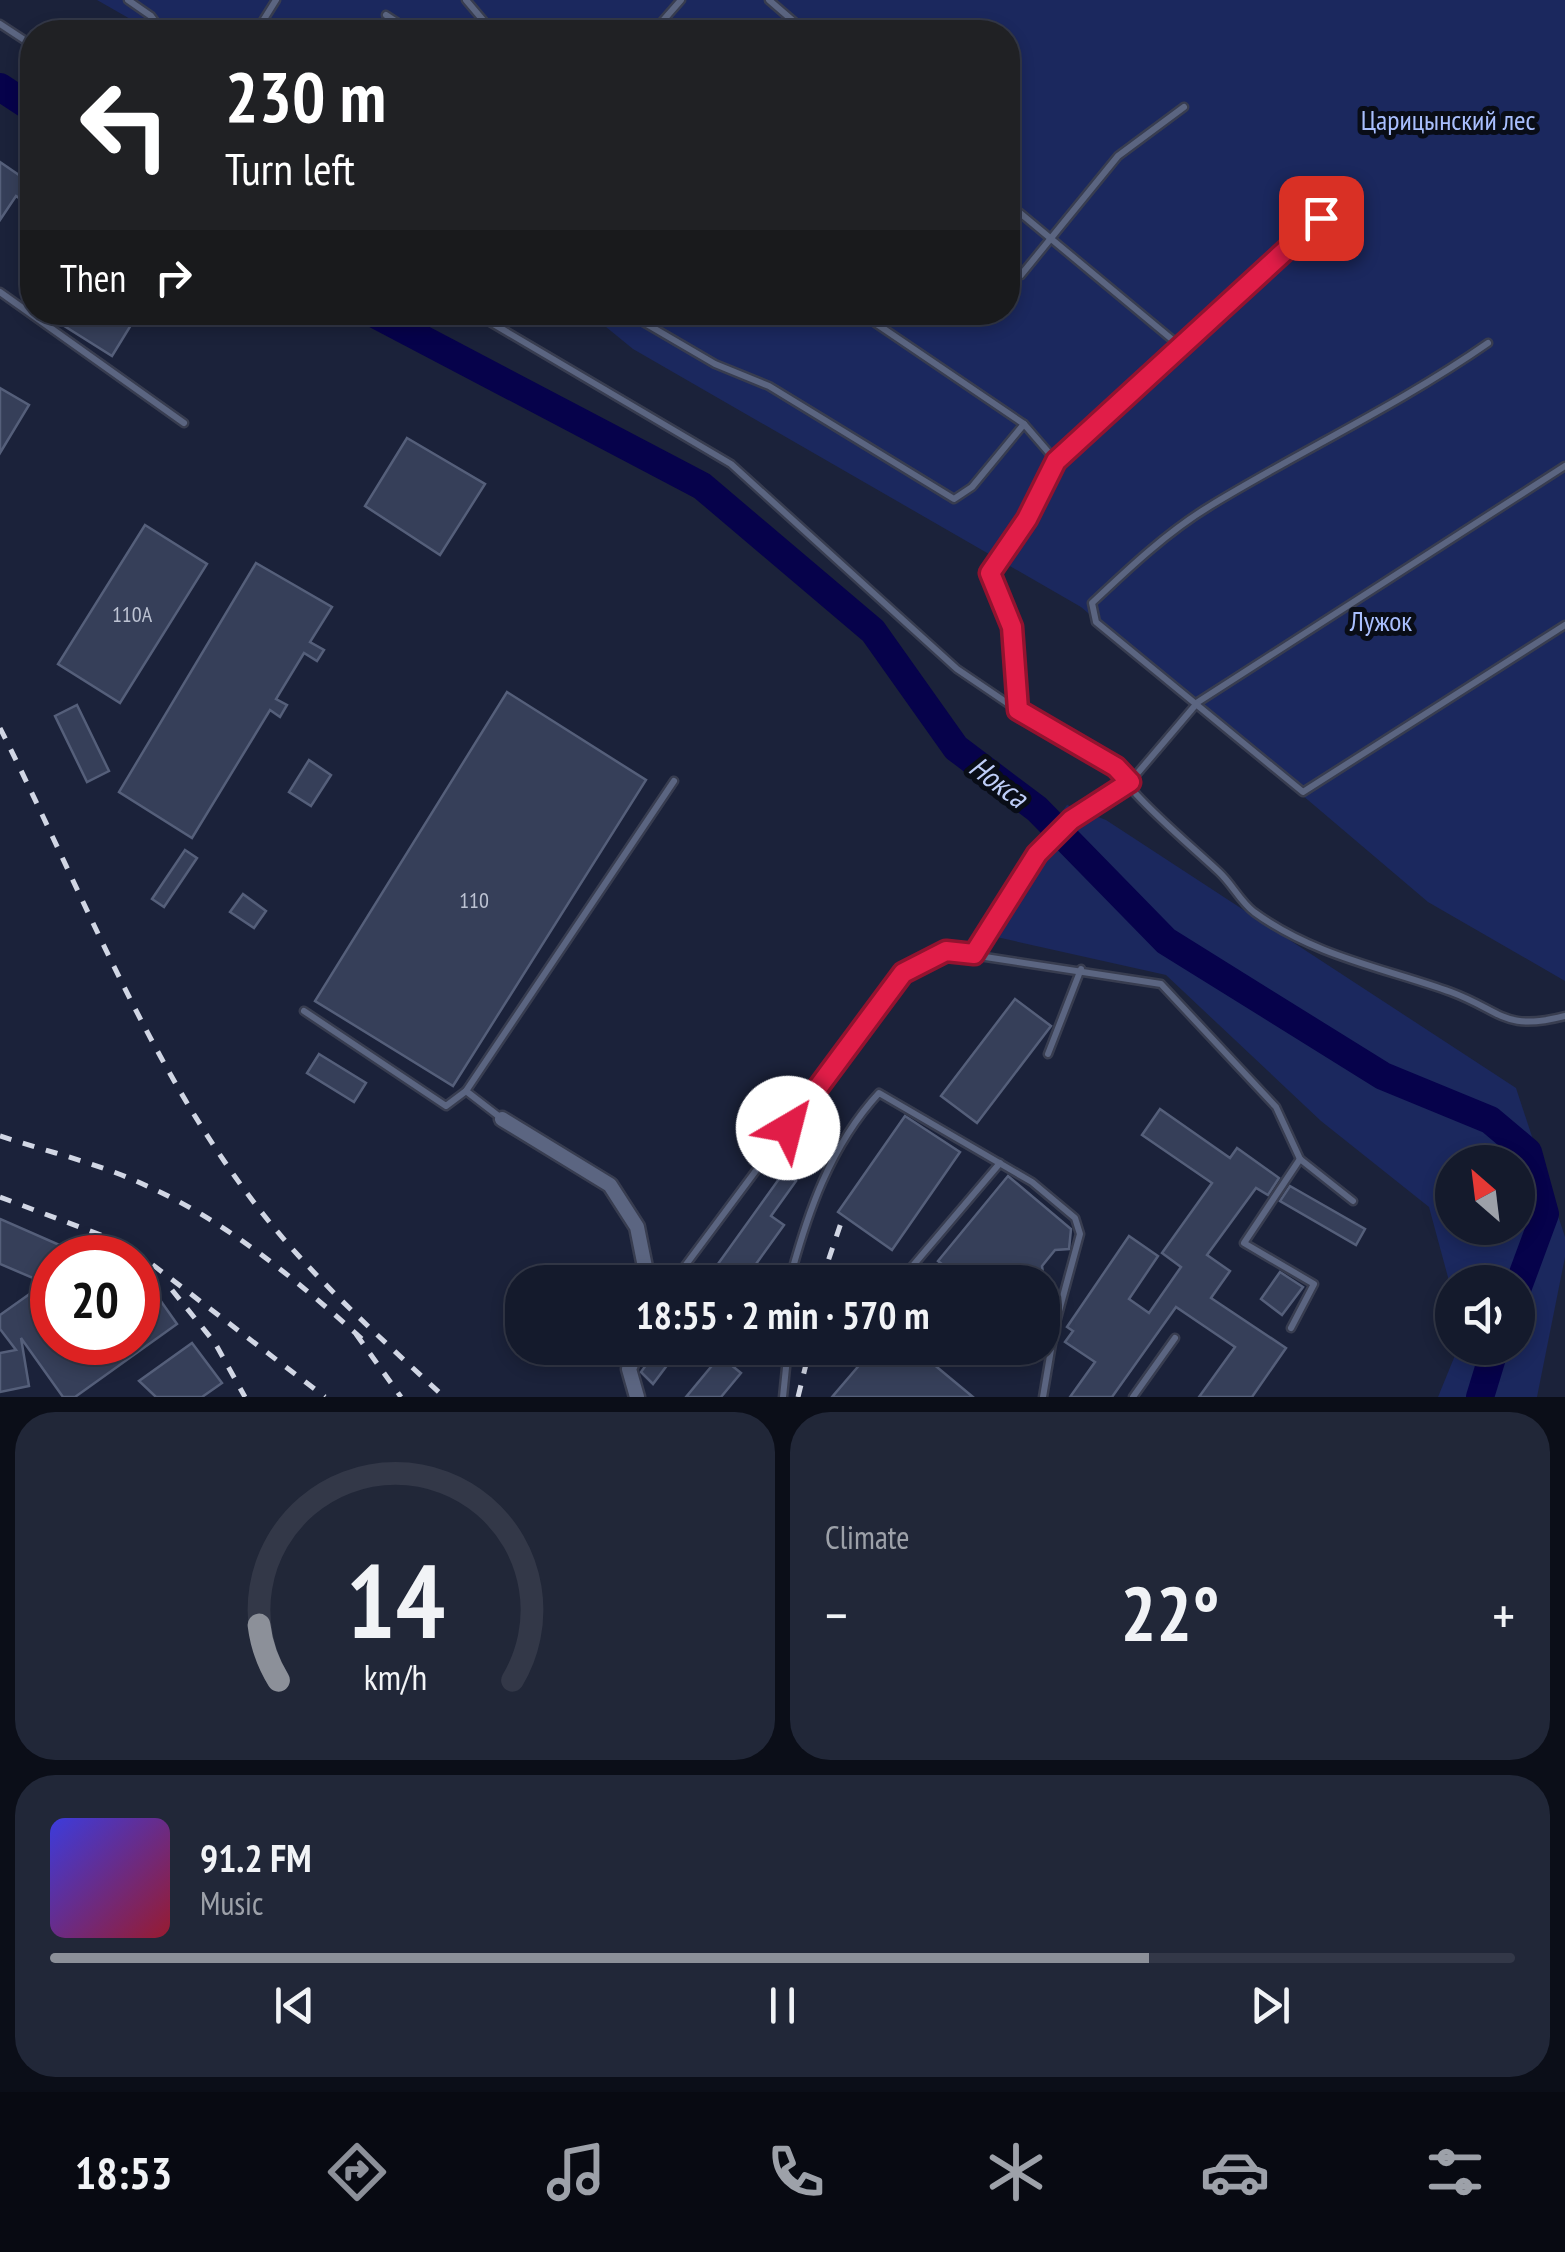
<!DOCTYPE html>
<html lang="en">
<head>
<meta charset="utf-8">
<style>
  :root { --surface:#141a2c; --page:#212738; --text:#f1f3f6; --muted:#9da1a9; --line:#333848; --accent:#8c9099 }
  body { margin:0; font-family:"PT Sans Narrow",sans-serif; background:var(--page); color:var(--text); height:100vh; display:flex; flex-direction:column; font-size:38px; white-space:nowrap }
  * { box-sizing:border-box; margin:0 }
  p { font-size:32px; color:var(--muted) }
  .icon { flex:none; width:55px; height:55px; fill:none; stroke:currentColor; stroke-width:2; stroke-linecap:round; stroke-linejoin:round }
  .map { position:relative; height:1397px; overflow:hidden }
  .side { display:flex; flex-direction:column; gap:15px; padding:15px; background:#0b0e18; flex:1 }
  .side>* { flex:none }
  .banner { position:absolute; left:20px; top:20px; width:1000px; height:305px; border-radius:40px; box-shadow:0 5px 15px #0003,0 0 0 2px var(--line); background:#202124; color:#fff; overflow:hidden }
  .needle { width:65px; rotate:332deg }
  .tools { position:absolute; left:1435px; top:1145px; display:grid; gap:20px }
  .tools a { display:grid; place-items:center; width:100px; height:100px; border-radius:50%; background:var(--surface); box-shadow:0 5px 15px #0003,0 0 0 2px var(--line); font-size:50px }
  .speed { position:absolute; left:30px; top:1235px; display:flex; gap:20px; font-size:50px; font-weight:700; text-align:center }
  .speed>* { display:grid; place-content:center; width:130px; height:130px; border-radius:50%; background:var(--surface); box-shadow:0 5px 15px #0003,0 0 0 2px var(--line); line-height:1 }
  .speed .limit { border:15px solid #d22; background:#fff; color:#111 }
  .pin { position:absolute; display:grid; place-items:center; width:85px; height:85px; color:#fff; margin:-42px; border-radius:20px; box-shadow:0 5px 15px #0006 }
  .me { position:absolute; width:110px; margin:-55px; rotate:37deg; stroke-linejoin:round; filter:drop-shadow(0 0 8px #0008) }
  .turn { display:flex; align-items:center; gap:35px; height:210px; padding:0 40px; font-size:45px }
  .turn .icon { width:130px; height:130px; stroke-width:2.5 }
  .turn b { display:block; font-size:70px; line-height:85px }
  .then { display:flex; align-items:center; height:95px; padding:0 40px; background:#0003; gap:20px; font-size:38px }
  .big { font-size:75px; font-weight:700; line-height:1.1 }
  .side .tile { flex:1; display:flex; flex-direction:column; justify-content:center; gap:15px; min-width:0; padding:0 35px; border-radius:40px; background:var(--page) }
  .side .dial { align-items:center; gap:0 }
  .dial svg { height:260px; overflow:visible; fill:none; stroke:var(--line); stroke-width:7; stroke-linecap:round; text-anchor:middle }
  .dial text { fill:var(--text); stroke:none }
  .song { display:flex; align-items:center; gap:30px }
  .cover { width:120px; height:120px; border-radius:15px; background:linear-gradient(135deg,hsl(240 70% 55%),hsl(350 70% 35%)) }
  .played { height:10px; border-radius:5px; background:linear-gradient(90deg,var(--accent) 75%,var(--line) 75%) }
  .keys { display:flex; justify-content:space-around; direction:ltr }
  .heat { display:flex; justify-content:space-between; align-items:center; font-size:55px; direction:ltr }
  .side .tiles { flex:1; display:grid; gap:15px; grid-template-columns:1fr 1fr }
  .tile:last-child { grid-column:span 2 }
  .trip { position:absolute; left:505px; top:1265px; width:555px; height:100px; border-radius:40px; background:var(--surface); box-shadow:0 5px 15px #0003,0 0 0 2px var(--line); font-weight:700; line-height:100px; text-align:center }
  .menu { display:flex; height:160px; justify-content:space-around; align-items:center; background:#080a12; color:var(--muted) }
  .menu .icon { width:70px; height:70px }
  .menu .selected { color:var(--accent) }
  .menu b { font-size:45px; color:var(--text) }
  .map>svg:first-child { display:block }
  .green { fill:#1b285e; fill-rule:evenodd }
  .lines { fill:none; stroke-linecap:round; stroke-linejoin:round }
  .river { stroke:#06024b; stroke-width:28 }
  .building { fill:#363f59; stroke:#555f7a; stroke-width:2.5 }
  .lane-casing { stroke:#383d50; stroke-width:11 }
  .street-casing { stroke:#383d50; stroke-width:19 }
  .lane { stroke:#5b6581; stroke-width:6 }
  .street { stroke:#5b6581; stroke-width:14 }
  .rail { stroke:#d1d6e4; stroke-width:5; stroke-dasharray:12 12; stroke-linecap:butt }
  .route-casing { stroke:#92132f; stroke-width:25 }
  .route { stroke:#e11d48; stroke-width:18 }
  .labels { text-anchor:middle; dominant-baseline:central; stroke-width:10; stroke-linejoin:round; paint-order:stroke }
  .number-label { font-size:22px; fill:#bdc3d3 }
  .park-label { font-size:28px; fill:#a9bffe; stroke:#090d17 }
  .water-label { font-size:30px; font-style:italic; fill:#bfcef8; stroke:#090d17 }
</style>
</head>
<body>
<div class="map">
<svg width="1565" height="1397" viewBox="0 0 1565 1397">
  <rect width="100%" height="100%" fill="#1b223a"/>
  <g class="green">
    <polygon points="97,0 1565,0 1565,981 1428,902 1081,607 633,349 589,313 1008,312 1008,32 153,32"/>
    <path d="M1067,805L1106,820L1516,1088L1565,1237V1257L1537,1397H1438L1458,1348H1518V1282H1452V1292L1429,1207L1321,1121L1166,975L974,932ZM1452,1162H1518V1228H1452Z"/>
  </g>
  <g class="lines">
    <g class="river">
      <polyline points="0,87 32,108"/>
      <polyline points="371,312 702,486 873,631 956,748 1037,809 1166,941 1383,1076 1490,1120 1528,1152 1545,1214 1518,1287"/>
      <polyline points="1480,1397 1495,1348"/>
    </g>
  </g>
  <g class="building">
    <polygon points="0,162 32,184 32,207 16,196 0,220"/>
    <polygon points="42,312 139,312 112,356"/>
    <polygon points="0,388 29,405 0,453"/>
    <polygon points="407,438 485,484 440,555 365,506"/>
    <polygon points="145,525 207,564 120,703 58,664"/>
    <polygon points="256,563 332,607 310,642 324,650 317,661 304,653 276,699 287,705 280,717 270,710 192,838 119,792"/>
    <polygon points="507,692 646,780 453,1086 315,1001"/>
    <polygon points="77,705 109,771 87,782 55,716"/>
    <polygon points="309,760 331,775 311,806 289,792"/>
    <polygon points="185,850 197,858 164,907 152,899"/>
    <polygon points="243,894 266,911 254,928 230,912"/>
    <polygon points="1015,999 1051,1026 977,1123 941,1096"/>
    <polygon points="319,1054 366,1083 354,1102 307,1073"/>
    <polygon points="1160,1109 1230,1158 1237,1148 1279,1178 1268,1195 1256,1188 1207,1255 1230,1271 1211,1298 1286,1348 1252,1397 1199,1397 1235,1347 1176,1307 1112,1397 1070,1397 1095,1362 1065,1342 1073,1331 1067,1327 1129,1236 1158,1256 1129,1299 1149,1313 1181,1267 1162,1253 1212,1183 1142,1135"/>
    <polygon points="905,1116 960,1152 892,1250 838,1212"/>
    <polygon points="784,1172 796,1181 771,1216 784,1225 756,1264 760,1267 749,1282 705,1282"/>
    <polygon points="1008,1176 1071,1229 1069,1249 1055,1250 1042,1266 1044,1280 936,1282 948,1269 938,1261"/>
    <polygon points="1290,1186 1365,1229 1356,1245 1280,1201"/>
    <polygon points="0,1219 89,1258 52,1258 52,1342 138,1342 138,1286 146,1280 177,1324 75,1397 63,1397 21,1338 29,1386 0,1392 0,1353 16,1350 0,1329 0,1315 45,1283 0,1264"/>
    <polygon points="1280,1272 1303,1287 1282,1315 1261,1299"/>
    <polygon points="192,1343 222,1383 202,1397 156,1397 139,1381"/>
    <polygon points="658,1348 680,1348 653,1384 641,1372"/>
    <polygon points="874,1348 914,1348 973,1397 832,1397"/>
    <polygon points="720,1356 741,1373 721,1397 686,1397"/>
  </g>
  <g class="lines">
    <defs>
      <g id="lane">
        <polyline points="128,0 151,16 163,32"/>
        <polyline points="466,0 493,32"/>
        <polyline points="769,0 806,32"/>
        <polyline points="386,15 412,32"/>
        <polyline points="0,24 32,45"/>
        <polyline points="256,32 276,0"/>
        <polyline points="653,32 681,0"/>
        <polyline points="1008,203 1180,346"/>
        <polyline points="1321,218 1056,461 1027,519 990,573 1012,627 1018,710 1116,767 1130,782 1198,702 1565,466"/>
        <polyline points="1021,275 1118,156 1184,107"/>
        <polyline points="0,292 184,423"/>
        <polyline points="473,312 731,464 957,669 1016,709"/>
        <polyline points="626,312 715,364 769,386 954,499 972,487 1024,424"/>
        <polyline points="859,312 1024,424 1056,461"/>
        <path d="M1488,343C1399,405 1302,450 1210,506C1167,532 1128,569 1092,603L1096,622L1303,792L1565,625"/>
        <path d="M974,954L1037,854L1071,820L1130,782L1136,794C1162,822 1191,846 1219,872C1232,884 1240,901 1254,912C1314,956 1384,968 1451,992C1502,1011 1504,1032 1565,1016"/>
        <polyline points="304,1011 446,1106 466,1091"/>
        <polyline points="1048,1054 1081,969"/>
        <polyline points="501,1118 466,1091 674,781"/>
        <polyline points="673,1282 903,973 946,951 1161,984 1276,1107 1300,1159 1353,1201"/>
        <path d="M789,1282C807,1214 830,1146 879,1093L1032,1182L1075,1218L1080,1234L1055,1326L1043,1397"/>
        <polyline points="899,1282 1000,1163"/>
        <polyline points="1291,1328 1314,1284 1244,1243 1300,1159"/>
        <polyline points="783,1397 788,1348"/>
        <polyline points="1133,1397 1175,1338"/>
      </g>
      <g id="street">
        <polyline points="502,1119 610,1185 637,1227 648,1282"/>
        <polyline points="637,1397 629,1369 638,1348"/>
      </g>
    </defs>
    <use href="#lane" class="lane-casing"/>
    <use href="#street" class="street-casing"/>
    <use href="#lane" class="lane"/>
    <use href="#street" class="street"/>
    <g class="rail">
      <path d="M0,728C82,890 149,1070 263,1214C316,1281 382,1339 444,1397"/>
      <path d="M0,1136C49,1152 101,1164 147,1186C226,1221 298,1281 362,1339"/>
      <polyline points="0,1197 127,1245 325,1397"/>
      <polyline points="821,1282 842,1220"/>
      <polyline points="172,1290 215,1343 245,1397"/>
      <polyline points="356,1334 401,1397"/>
      <polyline points="798,1397 810,1348"/>
    </g>
  </g>
  <g class="lines">
    <defs>
      <polyline id="route" points="788,1128 903,973 946,951 974,954 1037,854 1071,820 1130,782 1116,767 1018,710 1012,627 990,573 1027,519 1056,461 1321,218"/>
    </defs>
    <use href="#route" class="route-casing"/>
    <use href="#route" class="route"/>
  </g>
  <g class="labels">
    <g class="number-label">
      <text x="132" y="614">110А</text>
      <text x="474" y="900">110</text>
    </g>
    <g class="park-label">
      <text x="1448" y="119">Царицынский лес</text>
      <text x="1381" y="620">Лужок</text>
    </g>
    <g class="water-label">
      <text transform="translate(999 781) rotate(37)">Нокса</text>
    </g>
  </g>
</svg>
<div class="tools">
<a><svg class="needle" viewBox="-14 -14 28 28"><path d="M0-13l5 13h-10z" fill="#e53935"/><path d="M0 13l5-13h-10z" fill="#9da1a9"/></svg></a>
<a><svg class="icon" aria-label="sound" viewBox="0 0 24 24"><path d="M4 9h4l5-4v14l-5-4H4zM17 9q2 3 0 6"/></svg></a>
</div>
<div class="speed"><div class="limit">20</div></div>
<div class="pin" style="left:1321px;top:218px;background:#d93025"><svg class="icon" aria-label="arrive" viewBox="0 0 24 24"><path d="M6 21V4h12l-3 4 3 4H6"/></svg></div>
<svg class="me" style="left:788px;top:1128px" viewBox="-20 -20 40 40"><circle r="19" fill="#fff"/><path d="M0-13L10 11 0 6-10 11z" fill="#e11d48"/></svg>
<div class="trip">18:55 · 2 min · 570 m</div>
<div class="banner">
<div class="turn"><svg class="icon" aria-label="left" viewBox="0 0 24 24"><path d="M17 20v-9H6M10 6l-5 5 5 5"/></svg><div><b>230 m</b>Turn left</div></div>
<div class="then">Then<svg class="icon" aria-label="right" viewBox="0 0 24 24"><path d="M7 20v-9h11M14 6l5 5-5 5"/></svg></div>
</div>
</div>
<section class="side">
<div class="tiles">
<div class="tile dial"><svg viewBox="0 0 100 80">
<path d="M14 69A42 42 0 1 1 86 69"/>
<path d="M14 69A42 42 0 0 1 8 52" stroke="#8c9099"/>
<text x="50" y="56" font-size="32" font-weight="700">14</text>
<text x="50" y="72" font-size="11">km/h</text>
</svg></div>
<div class="tile"><p>Climate</p>
<div class="heat"><a>−</a><b class="big">22°</b><a>+</a></div>
</div>
<div class="tile">
<div class="song"><i class="cover"></i><div><b>91.2 FM</b><p>Music</p></div></div>
<div class="played"></div>
<div class="keys"><svg class="icon" aria-label="previous" viewBox="0 0 24 24"><path d="M18 5L8 12l10 7zM5 5v14"/></svg><svg class="icon" aria-label="pause" viewBox="0 0 24 24"><path d="M8 5v14M16 5v14"/></svg><svg class="icon" aria-label="next" viewBox="0 0 24 24"><path d="M6 5l10 7-10 7zM19 5v14"/></svg></div>
</div>
</div>
</section>
<nav class="menu">
<b>18:53</b>
<svg class="icon selected" aria-label="directions" viewBox="0 0 24 24"><path d="M12 3l9 9-9 9-9-9zM9 14v-3h6M13 9l2 2-2 2"/></svg>
<svg class="icon" aria-label="music" viewBox="0 0 24 24"><path d="M9 18V5l10-2v13"/><circle cx="6" cy="18" r="3"/><circle cx="16" cy="16" r="3"/></svg>
<svg class="icon" aria-label="phone" viewBox="0 0 24 24"><path d="M5 4h4l2 5-3 2q2 4 5 5l2-3 5 2v4C11 20 4 13 5 4z"/></svg>
<svg class="icon" aria-label="climate" viewBox="0 0 24 24"><path d="M12 3v18M4 7l16 10M4 17L20 7"/></svg>
<svg class="icon" aria-label="car" viewBox="0 0 24 24"><path d="M5 17H2v-5l4-1 3-4h7l3 4 3 1v5h-3M9 17h6M6 11h13"/><circle cx="7" cy="17" r="2"/><circle cx="17" cy="17" r="2"/></svg>
<svg class="icon" aria-label="filters" viewBox="0 0 24 24"><path d="M4 7h16M4 17h16"/><circle cx="9" cy="7" r="2"/><circle cx="15" cy="17" r="2"/></svg>
</nav>
</body>
</html>
